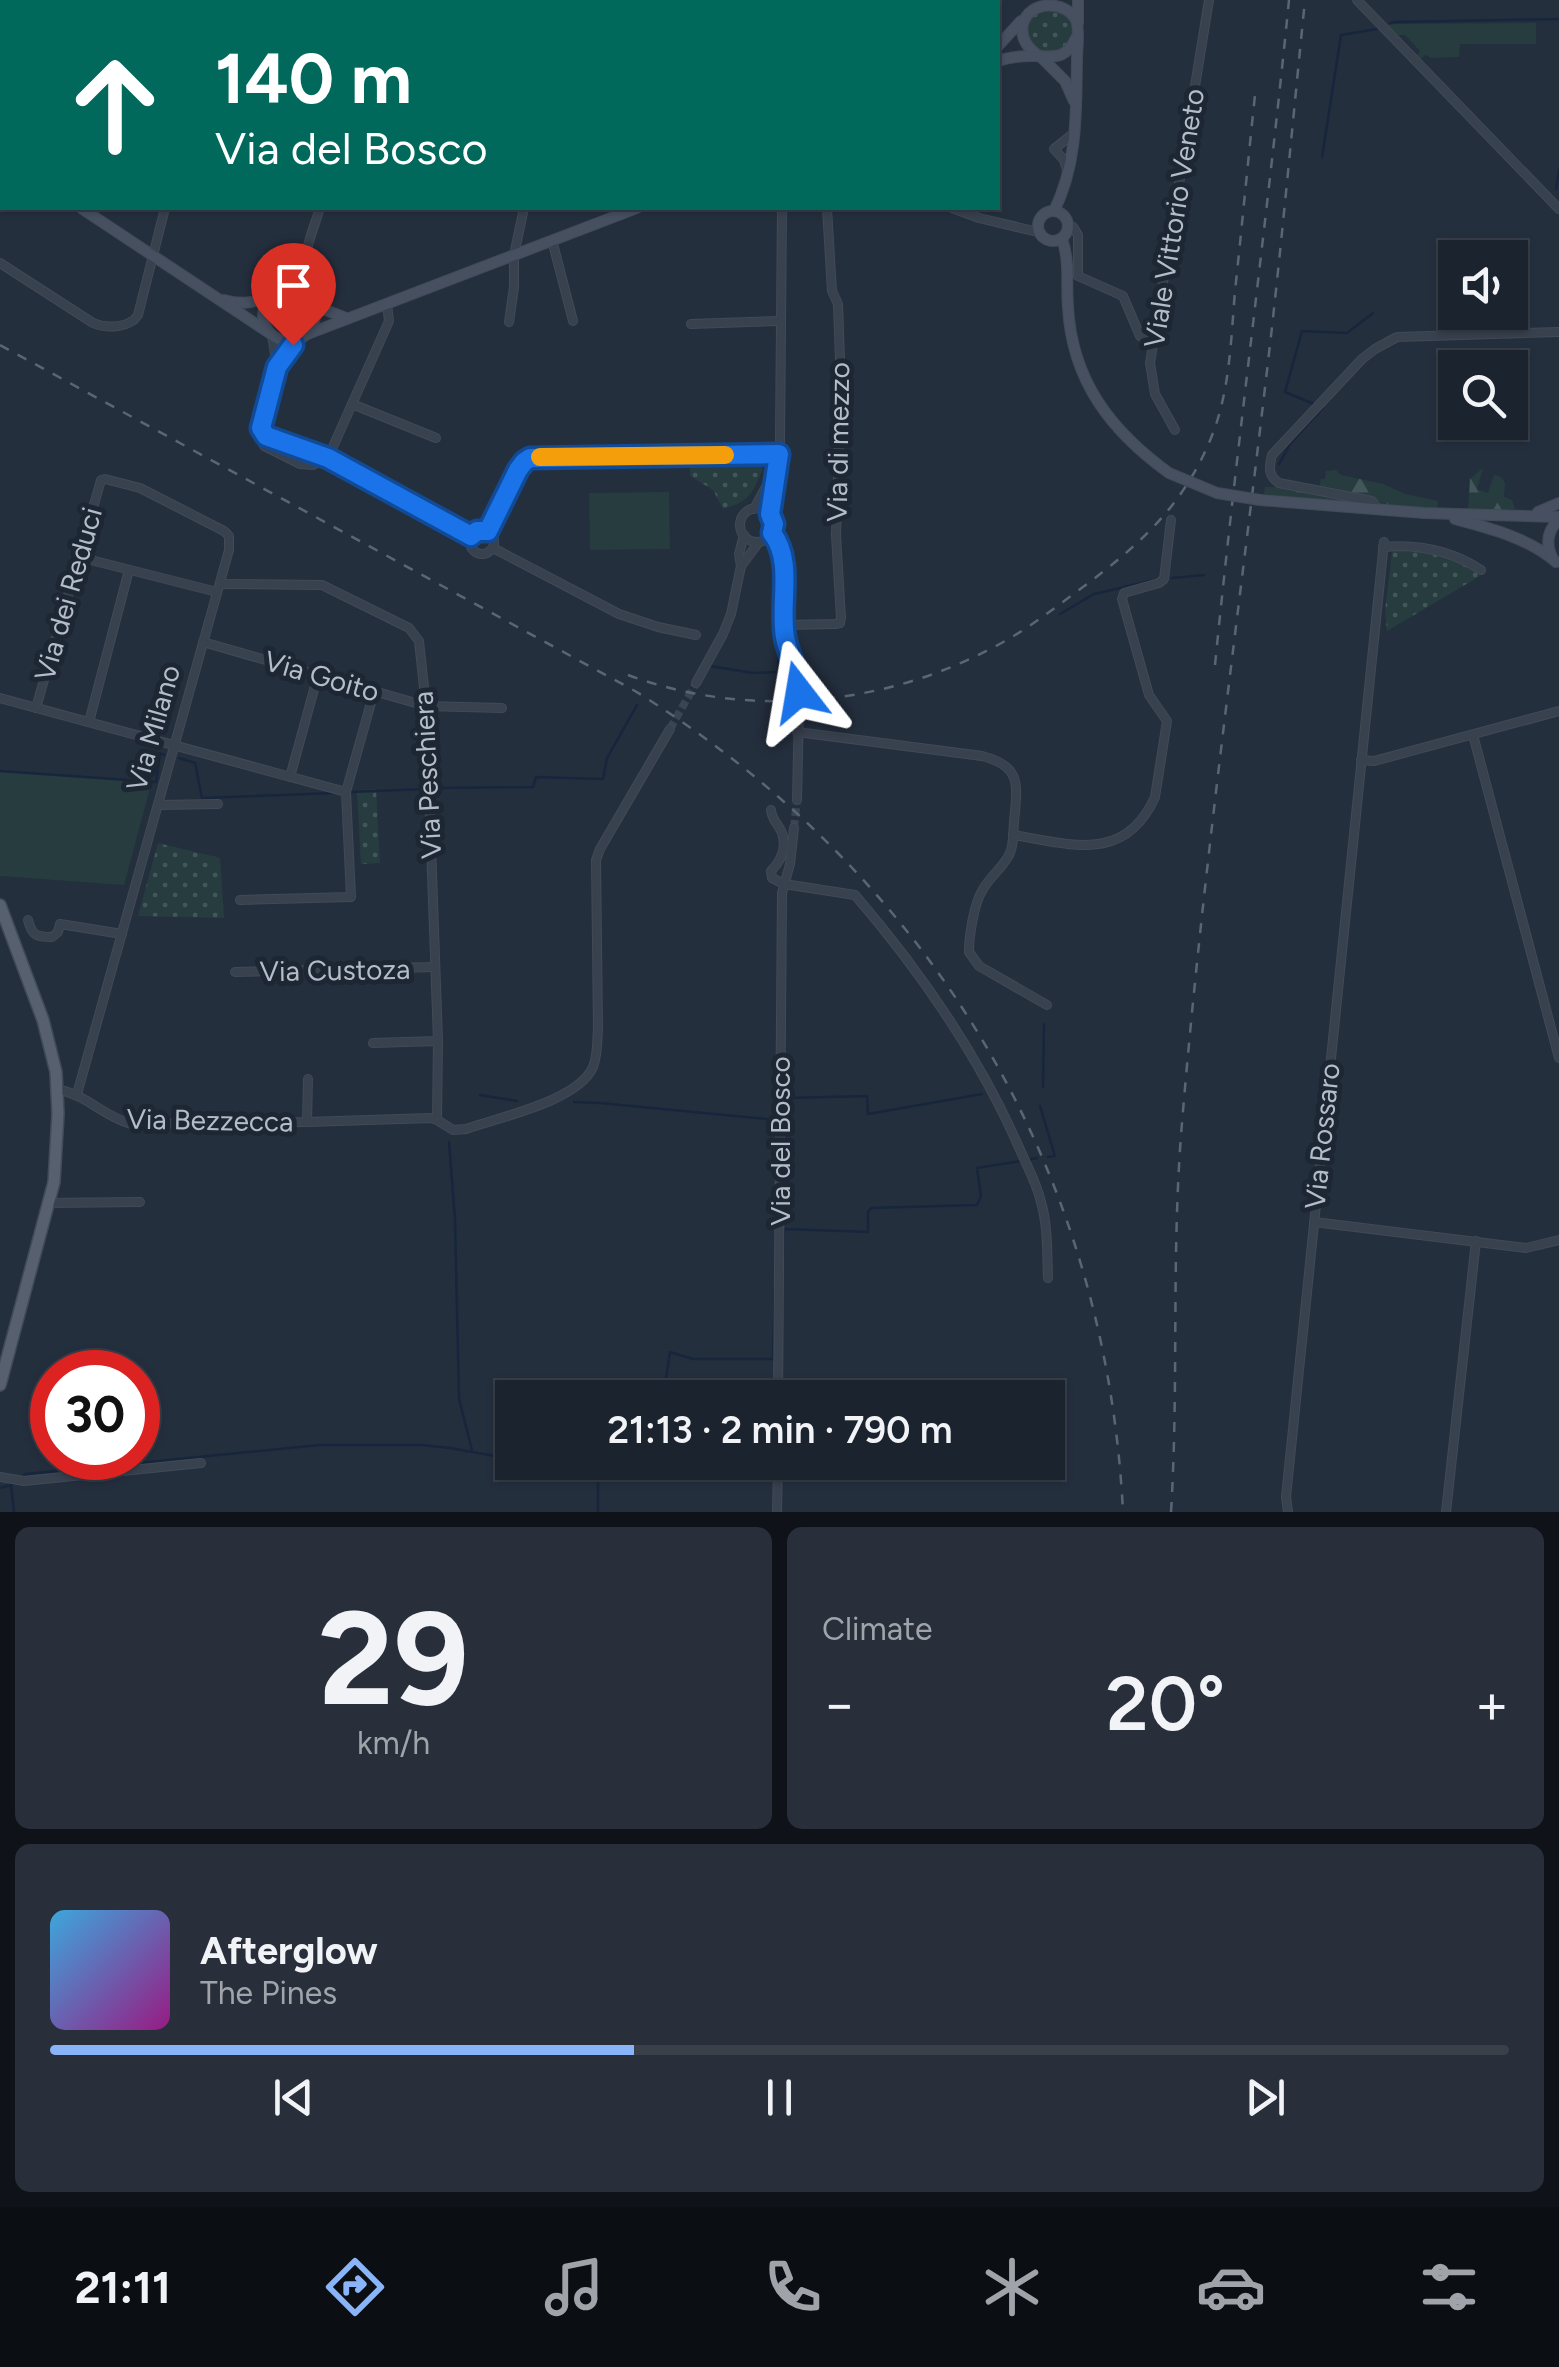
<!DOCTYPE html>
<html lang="en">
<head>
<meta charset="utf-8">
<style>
  :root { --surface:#1b232e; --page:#282f3a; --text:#f1f3f6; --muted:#a0a4aa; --line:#39404a; --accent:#8ab4f8 }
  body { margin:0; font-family:Figtree,sans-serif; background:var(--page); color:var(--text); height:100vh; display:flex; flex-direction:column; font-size:38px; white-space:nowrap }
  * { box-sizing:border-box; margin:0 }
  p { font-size:32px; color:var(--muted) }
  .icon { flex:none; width:55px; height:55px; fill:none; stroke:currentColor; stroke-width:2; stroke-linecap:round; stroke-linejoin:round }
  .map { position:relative; height:1512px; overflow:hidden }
  .details { display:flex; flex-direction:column; gap:15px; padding:15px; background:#0f1319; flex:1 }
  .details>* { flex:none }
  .banner { position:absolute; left:0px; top:0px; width:1000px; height:210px; box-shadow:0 2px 8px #0004,0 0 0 2px var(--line); background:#00695c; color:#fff; overflow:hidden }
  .fabs { position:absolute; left:1438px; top:240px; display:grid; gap:20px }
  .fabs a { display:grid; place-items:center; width:90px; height:90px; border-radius:0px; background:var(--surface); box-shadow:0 2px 8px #0004,0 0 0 2px var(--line); font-size:50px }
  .speed { position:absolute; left:30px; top:1350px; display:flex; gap:20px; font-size:50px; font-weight:700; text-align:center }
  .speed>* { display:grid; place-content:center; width:130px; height:130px; border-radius:50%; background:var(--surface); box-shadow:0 2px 8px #0004,0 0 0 2px var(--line); line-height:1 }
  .speed .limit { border:15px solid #d22; background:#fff; color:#111 }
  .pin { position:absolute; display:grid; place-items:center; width:85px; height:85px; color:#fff; margin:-102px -42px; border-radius:50% 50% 50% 0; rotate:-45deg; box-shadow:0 0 10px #0007 }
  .pin .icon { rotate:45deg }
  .me { position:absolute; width:110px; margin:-55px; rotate:346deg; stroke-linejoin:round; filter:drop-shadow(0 0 8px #0008) }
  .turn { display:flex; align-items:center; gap:35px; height:210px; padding:0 50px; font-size:45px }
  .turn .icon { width:130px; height:130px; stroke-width:2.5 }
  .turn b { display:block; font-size:70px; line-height:85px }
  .big { font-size:75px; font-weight:600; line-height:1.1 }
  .details .card { flex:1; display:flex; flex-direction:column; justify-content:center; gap:15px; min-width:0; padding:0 35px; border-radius:15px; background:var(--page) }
  .details .dial { align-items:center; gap:0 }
  .dial b { font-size:130px; line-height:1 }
  .song { display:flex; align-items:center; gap:30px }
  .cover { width:120px; height:120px; border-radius:15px; background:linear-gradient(135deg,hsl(200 70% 55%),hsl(310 70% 35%)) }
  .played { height:10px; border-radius:5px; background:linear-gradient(90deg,var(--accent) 40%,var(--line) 40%) }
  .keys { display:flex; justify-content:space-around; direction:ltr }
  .heat { display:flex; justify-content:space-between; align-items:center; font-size:55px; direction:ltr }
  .details .tiles { flex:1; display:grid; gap:15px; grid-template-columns:1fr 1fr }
  .card:last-child { grid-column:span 2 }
  .trip { position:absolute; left:495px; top:1380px; width:570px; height:100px; border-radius:0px; background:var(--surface); box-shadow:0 2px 8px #0004,0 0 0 2px var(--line); font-weight:600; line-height:100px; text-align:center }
  .tabs { display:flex; height:160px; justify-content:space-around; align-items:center; background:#0b0e12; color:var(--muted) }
  .tabs .icon { width:70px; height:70px }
  .tabs .on { color:var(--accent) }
  .tabs b { font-size:45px; color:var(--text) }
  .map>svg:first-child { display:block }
  .grass { fill:url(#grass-dots) }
  .forest { fill:url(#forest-firs) }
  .pitch { fill:#263c3f }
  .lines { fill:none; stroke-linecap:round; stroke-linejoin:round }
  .stream { stroke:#17263c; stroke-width:2.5 }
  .street-tunnel { stroke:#3a4453; stroke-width:8; stroke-dasharray:8 4; stroke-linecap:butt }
  .street-casing { stroke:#414a57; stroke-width:10 }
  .secondary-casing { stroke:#414a57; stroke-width:12 }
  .primary-casing { stroke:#414a57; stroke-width:14 }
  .street { stroke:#38414e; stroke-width:8 }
  .secondary { stroke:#465061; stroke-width:10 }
  .primary { stroke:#56606e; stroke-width:11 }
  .rail { stroke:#5a6575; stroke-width:2.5; stroke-dasharray:10 10; stroke-linecap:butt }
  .secondary-bridge-casing { stroke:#414a57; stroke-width:12; stroke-linecap:butt }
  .secondary-bridge { stroke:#465061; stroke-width:10 }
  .route-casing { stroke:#114b97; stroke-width:25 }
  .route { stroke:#1a73e8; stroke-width:18 }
  .slow { stroke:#f59e0b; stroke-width:18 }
  .labels { text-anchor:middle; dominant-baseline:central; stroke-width:10; stroke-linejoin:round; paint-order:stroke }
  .street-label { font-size:28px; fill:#b4bcc9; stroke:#1d2633 }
</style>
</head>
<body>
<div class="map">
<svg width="1559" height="1512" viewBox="0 0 1559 1512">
  <defs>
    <pattern id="grass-dots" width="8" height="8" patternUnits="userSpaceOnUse" patternTransform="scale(2.5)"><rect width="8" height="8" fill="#263c3f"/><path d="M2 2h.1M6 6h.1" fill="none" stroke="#435659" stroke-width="1.8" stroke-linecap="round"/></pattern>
    <pattern id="forest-firs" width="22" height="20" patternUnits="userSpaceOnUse" patternTransform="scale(2.5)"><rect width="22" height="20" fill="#263c3f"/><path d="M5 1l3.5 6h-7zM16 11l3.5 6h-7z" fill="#435659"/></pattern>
  </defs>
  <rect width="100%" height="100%" fill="#242f3e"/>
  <g class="grass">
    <path d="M1056,7C1062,12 1070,17 1072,25C1076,39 1063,53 1049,53C1034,54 1024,38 1028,24C1029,20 1034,14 1037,10Z"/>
    <path d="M759,460L763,469C752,493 751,501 723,509L713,490L690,476V461Z"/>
    <path d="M1395,551C1427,551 1456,554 1480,576L1387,631L1385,611L1392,552Z"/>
    <polygon points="376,789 380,863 361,864 357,790"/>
    <polygon points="158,843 220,858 224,918 138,916"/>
  </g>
  <g class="forest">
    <polygon points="1483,468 1477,489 1488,493 1494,475 1501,477 1505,483 1504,497 1512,500 1515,509 1468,511 1470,479"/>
    <polygon points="1336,470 1341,475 1383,484 1405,494 1438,501 1437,509 1387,504 1363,496 1342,502 1264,494 1265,487 1319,488 1321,479 1325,479 1326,471"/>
  </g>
  <g class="pitch">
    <polygon points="1395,24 1536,23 1536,44 1460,44 1459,57 1431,58 1425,55 1421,59 1417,55 1420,51 1405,35 1398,35 1388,25"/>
    <polygon points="669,492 670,549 590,550 589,493"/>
    <polygon points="0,771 152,781 124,885 0,876"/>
  </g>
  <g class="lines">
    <g class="stream">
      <polyline points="1390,23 1395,22 1559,19"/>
      <polyline points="1322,157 1341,35 1377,29"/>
      <polyline points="1556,189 1559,170"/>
      <polyline points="1314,404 1285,392 1302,331 1347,333 1373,313"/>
      <polyline points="1279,464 1290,444 1323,408"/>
      <polyline points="1172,578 1204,575"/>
      <polyline points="1060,614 1094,594 1159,579"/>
      <polyline points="710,666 753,673 778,672 779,622"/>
      <polyline points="179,758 195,763 202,798 336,793"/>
      <polyline points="0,771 156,782 160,753 164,755"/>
      <polyline points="434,788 533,787 536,777 603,779 607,758 637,705"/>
      <polyline points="349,792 426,789"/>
      <polyline points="1043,1087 1044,1024"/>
      <polyline points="480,1095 517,1101"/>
      <polyline points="574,1102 600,1103 776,1120"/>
      <polyline points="1040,1106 1055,1156 1048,1157"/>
      <polyline points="785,1123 786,1098 867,1096 868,1114 982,1094"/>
      <polyline points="449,1142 455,1220 459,1399 472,1450"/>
      <polyline points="1031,1159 1037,1158"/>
      <polyline points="783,1261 784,1229 868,1232 868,1212 871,1208 977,1205 981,1196 977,1168 1021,1161"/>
      <polyline points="663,1398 670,1352 693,1359 773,1359 775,1291"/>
      <polyline points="529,1462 598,1474"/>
      <polyline points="23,1476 26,1474 320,1445 422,1445 450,1448 512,1459"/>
      <polyline points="11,1485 14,1512"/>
      <polyline points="0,1488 11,1485 17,1481"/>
      <polyline points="598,1512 598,1462"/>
    </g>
    <g class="street-tunnel">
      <polyline points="670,729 696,683"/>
      <polyline points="794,828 797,800"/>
    </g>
    <defs>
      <g id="street">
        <polyline points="630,0 630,2"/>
        <polyline points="824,0 824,2"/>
        <polyline points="1357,0 1559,209"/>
        <polyline points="923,1 980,0"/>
        <polyline points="71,2 71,0"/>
        <polyline points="217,2 218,0"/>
        <polyline points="375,2 376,0"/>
        <polyline points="534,2 556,0"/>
        <polyline points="571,2 571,0"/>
        <polyline points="786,2 786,0"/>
        <polyline points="0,95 2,95"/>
        <polyline points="1067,170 1064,160 1054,149 1074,133"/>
        <polyline points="952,208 979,218 1038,232"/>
        <polyline points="1068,227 1073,227 1078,235 1078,276 1123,296 1140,336 1152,346"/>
        <polyline points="552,240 573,321"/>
        <path d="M0,263L93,323C107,329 130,328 138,315L165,208"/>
        <polyline points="279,291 288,286 302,268"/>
        <path d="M308,298C296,267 311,237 320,208"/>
        <polyline points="509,322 514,287 514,255 524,208"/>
        <polyline points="691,324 780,321"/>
        <polyline points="272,335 277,367 260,436 264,446 300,464 313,465 328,458"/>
        <polyline points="277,367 299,339"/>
        <polyline points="352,404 436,438"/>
        <polyline points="261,428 266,436 328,458 471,536"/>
        <polyline points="1175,430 1155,394 1150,363 1209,0"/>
        <polyline points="328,458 389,321 387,304"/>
        <circle cx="757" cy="525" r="17"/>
        <polyline points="754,509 769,481 775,475"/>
        <path d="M1379,510L1372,501L1279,483C1268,476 1269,467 1272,455L1362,359L1375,349L1397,337L1559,332"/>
        <polyline points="770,514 780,441 782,208"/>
        <circle cx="482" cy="542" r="12"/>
        <polyline points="488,531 517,470 523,462 531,458 779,454"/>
        <path d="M772,533C794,561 779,604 785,637C789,656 800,672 799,692"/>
        <path d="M1383,547C1418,544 1452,551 1481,570"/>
        <polyline points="493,548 619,614 658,627 696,635"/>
        <polyline points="79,557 217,592"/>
        <polyline points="741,566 759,542"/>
        <path d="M220,584L322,585L409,628L419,641L426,706L438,1041L437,1120L453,1130L466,1129C500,1117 578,1101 593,1067C598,1055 597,1041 598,1028L596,860L600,849L670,729"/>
        <polyline points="784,625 835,624 840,623 841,618 836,535 841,388 838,304 832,291 827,208"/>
        <polyline points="203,642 426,706 502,708"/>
        <polyline points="696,683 723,634 731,614 741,566 739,554 744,535"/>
        <polyline points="0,698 346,792"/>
        <polyline points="36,708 101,480 105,479 140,488 224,531 229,536 229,550 77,1094"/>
        <polyline points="89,722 129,570"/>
        <path d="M797,732L982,756C1023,766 1017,787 1014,822C1013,832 1014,844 1010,853C1004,867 989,877 982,891C974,904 969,936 969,952L979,966L1047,1005"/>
        <polyline points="1473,735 1559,1058"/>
        <polyline points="1361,760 1374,761 1559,711"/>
        <polyline points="290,777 318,675"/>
        <polyline points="797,800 799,707"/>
        <polyline points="158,805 218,804"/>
        <path d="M771,810C772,821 778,823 782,833C787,848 781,861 771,871L772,878L784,884L855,895C922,973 980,1057 1021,1152C1028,1168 1037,1184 1041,1202C1048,1226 1047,1253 1048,1278"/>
        <path d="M1013,835C1070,844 1125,864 1155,797L1167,721L1149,695L1122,599L1124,593L1159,583L1164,579L1171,520"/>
        <polyline points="240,900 351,897 346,792 374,692"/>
        <path d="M28,920C32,936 37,937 52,937L58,932L60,924L122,934"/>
        <polyline points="235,972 435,967"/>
        <polyline points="373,1043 438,1041"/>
        <path d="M57,1089C89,1096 101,1115 131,1124L307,1122L308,1079"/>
        <polyline points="307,1122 431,1118 437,1120"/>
        <polyline points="49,1203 140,1202"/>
        <polyline points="1314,1222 1526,1248 1559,1240"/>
        <polyline points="778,1398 782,893 790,864 794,828"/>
        <polyline points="0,1477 24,1481 201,1463"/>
        <polyline points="777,1512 778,1462"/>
        <polyline points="1288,1512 1286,1497 1384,542"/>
        <polyline points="1446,1512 1476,1241"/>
      </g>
      <g id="secondary">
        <polyline points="1078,23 1078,0"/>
        <polyline points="998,46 1021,21"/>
        <path d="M1039,56C1027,48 1020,38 1023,24C1029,0 1066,0 1076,20C1080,31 1077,47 1077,59C1076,111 1078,163 1054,211"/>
        <polyline points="1040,56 1065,81 1074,101"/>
        <path d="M998,61C1009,57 1020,56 1032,56C1054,56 1065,61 1076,38"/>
        <polyline points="0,154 2,156"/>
        <polyline points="81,208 271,334"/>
        <circle cx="1053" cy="226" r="15"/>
        <path d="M1062,239C1070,261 1066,284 1068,307C1072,381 1111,431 1169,473"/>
        <circle cx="289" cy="315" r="26"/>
        <path d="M224,300C241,305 254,303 270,296"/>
        <polyline points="313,305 346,318"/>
        <polyline points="305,335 637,208"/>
        <polyline points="1260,500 1424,513 1559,517"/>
        <polyline points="1538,512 1559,503"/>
        <path d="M1455,519C1489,528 1529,538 1556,562"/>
        <path d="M1553,559C1545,544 1547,531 1559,519"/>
      </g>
      <polyline id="primary" points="0,905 43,1020 56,1072 58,1114 54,1182 0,1385"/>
    </defs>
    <use href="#street" class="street-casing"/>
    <use href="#secondary" class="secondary-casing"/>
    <use href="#primary" class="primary-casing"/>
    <use href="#street" class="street"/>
    <use href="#secondary" class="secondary"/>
    <use href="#primary" class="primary"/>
    <g class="rail">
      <path d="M0,345L635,691C928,873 1106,1167 1123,1512"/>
      <path d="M1215,665C1237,443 1267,222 1289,0"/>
      <path d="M628,675C744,718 879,707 988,650C1023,633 1052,610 1083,587C1141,544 1186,503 1213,433C1230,388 1231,339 1235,291C1242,226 1248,161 1255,95"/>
      <path d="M1171,1512C1179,1382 1171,1253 1182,1123C1204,857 1242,592 1272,327C1284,218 1294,109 1305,0"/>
    </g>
    <defs>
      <polyline id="secondary-bridge" points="1169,473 1217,493 1260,500"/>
    </defs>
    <use href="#secondary-bridge" class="secondary-bridge-casing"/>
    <use href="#secondary-bridge" class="secondary-bridge"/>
  </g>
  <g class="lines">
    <defs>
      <path id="route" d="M293,345L277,367L261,428L266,436L328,458L471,536L477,531H488L518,470L524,462L530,458L779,454L770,514L774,524L772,533C794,561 779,604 785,637C788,656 800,672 799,692"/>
    </defs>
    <use href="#route" class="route-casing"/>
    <use href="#route" class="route"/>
    <polyline class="slow" points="540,457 725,455"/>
  </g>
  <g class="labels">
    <g class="street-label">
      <text transform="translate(1174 218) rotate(-81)">Viale Vittorio Veneto</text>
      <text transform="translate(838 442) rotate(-89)">Via di mezzo</text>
      <text transform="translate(68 594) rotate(-74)">Via dei Reduci</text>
      <text transform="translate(322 676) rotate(16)">Via Goito</text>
      <text transform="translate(153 728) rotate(-74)">Via Milano</text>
      <text transform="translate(427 775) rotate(-93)">Via Peschiera</text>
      <text transform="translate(335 970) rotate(-1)">Via Custoza</text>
      <text transform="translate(210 1120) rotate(1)">Via Bezzecca</text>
      <text transform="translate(1322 1136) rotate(-84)">Via Rossaro</text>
      <text transform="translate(780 1141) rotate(-90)">Via del Bosco</text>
    </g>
  </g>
</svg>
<div class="fabs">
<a><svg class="icon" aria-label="sound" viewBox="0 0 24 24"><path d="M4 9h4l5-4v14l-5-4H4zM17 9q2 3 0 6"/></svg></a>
<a><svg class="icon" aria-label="search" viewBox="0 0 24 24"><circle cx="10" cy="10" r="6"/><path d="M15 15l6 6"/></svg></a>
</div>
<div class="speed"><div class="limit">30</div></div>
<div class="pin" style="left:293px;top:345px;background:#d93025"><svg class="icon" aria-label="arrive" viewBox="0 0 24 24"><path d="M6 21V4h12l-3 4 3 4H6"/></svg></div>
<svg class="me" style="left:799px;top:692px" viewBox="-20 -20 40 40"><path d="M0-17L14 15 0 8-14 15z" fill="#1a73e8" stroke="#fff" stroke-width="4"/></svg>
<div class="trip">21:13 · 2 min · 790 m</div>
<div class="banner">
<div class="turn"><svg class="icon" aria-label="ahead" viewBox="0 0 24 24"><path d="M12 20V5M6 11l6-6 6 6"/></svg><div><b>140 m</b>Via del Bosco</div></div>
</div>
</div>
<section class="details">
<div class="tiles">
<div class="card dial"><b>29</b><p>km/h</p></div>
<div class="card"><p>Climate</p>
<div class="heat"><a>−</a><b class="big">20°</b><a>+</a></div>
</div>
<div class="card">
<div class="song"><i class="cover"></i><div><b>Afterglow</b><p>The Pines</p></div></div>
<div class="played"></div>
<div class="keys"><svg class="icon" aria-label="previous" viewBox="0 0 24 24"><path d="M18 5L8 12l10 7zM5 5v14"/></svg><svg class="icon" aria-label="pause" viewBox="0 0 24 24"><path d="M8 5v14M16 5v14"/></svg><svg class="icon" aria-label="next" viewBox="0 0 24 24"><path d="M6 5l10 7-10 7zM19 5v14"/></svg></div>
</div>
</div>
</section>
<nav class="tabs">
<b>21:11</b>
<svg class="icon on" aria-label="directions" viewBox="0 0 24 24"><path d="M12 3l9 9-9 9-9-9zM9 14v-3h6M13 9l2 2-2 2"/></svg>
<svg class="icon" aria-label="music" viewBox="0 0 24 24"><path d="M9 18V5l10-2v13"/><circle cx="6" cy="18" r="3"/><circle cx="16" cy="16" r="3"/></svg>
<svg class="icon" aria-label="phone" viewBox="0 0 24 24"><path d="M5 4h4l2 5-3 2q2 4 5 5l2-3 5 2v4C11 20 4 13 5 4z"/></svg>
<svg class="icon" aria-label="climate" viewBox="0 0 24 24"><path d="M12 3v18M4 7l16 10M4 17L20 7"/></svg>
<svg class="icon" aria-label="car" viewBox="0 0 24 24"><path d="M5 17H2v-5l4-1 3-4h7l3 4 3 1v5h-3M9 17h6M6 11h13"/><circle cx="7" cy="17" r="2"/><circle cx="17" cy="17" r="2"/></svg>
<svg class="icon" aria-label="filters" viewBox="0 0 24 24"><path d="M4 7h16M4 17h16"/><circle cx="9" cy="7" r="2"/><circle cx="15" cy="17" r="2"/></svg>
</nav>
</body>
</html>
